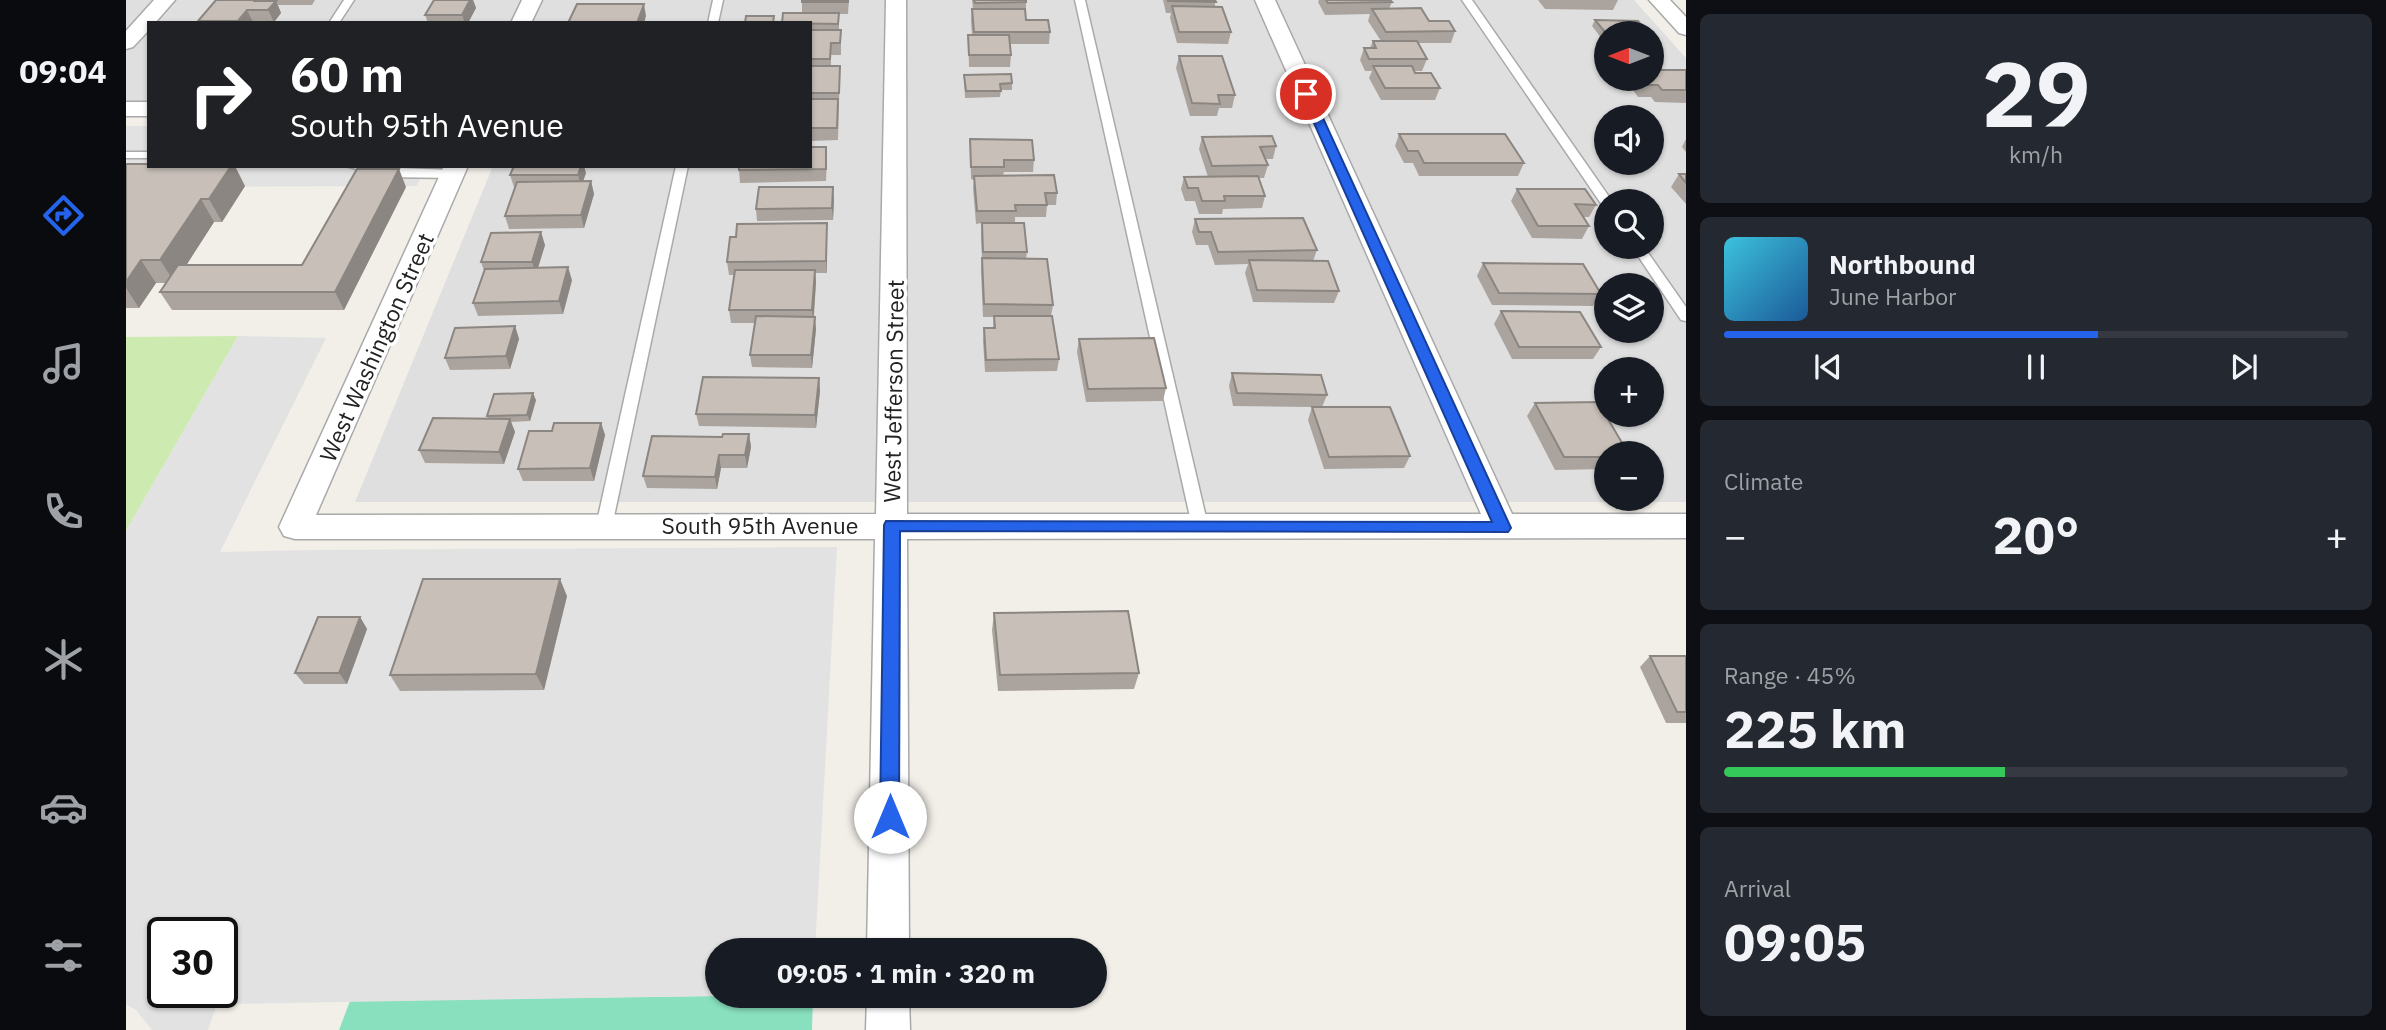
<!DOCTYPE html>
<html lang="en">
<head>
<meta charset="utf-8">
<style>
  :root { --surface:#171b24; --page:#242831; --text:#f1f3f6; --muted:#9ea1a6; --line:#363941; --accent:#2563eb }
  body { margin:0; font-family:"IBM Plex Sans",sans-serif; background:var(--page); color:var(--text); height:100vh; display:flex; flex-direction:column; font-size:26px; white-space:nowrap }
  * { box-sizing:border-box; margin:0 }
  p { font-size:23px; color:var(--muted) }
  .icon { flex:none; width:38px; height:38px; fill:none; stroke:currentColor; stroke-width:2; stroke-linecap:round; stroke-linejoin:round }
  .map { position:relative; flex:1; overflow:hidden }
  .side { display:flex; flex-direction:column; gap:14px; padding:14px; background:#0d0f14; width:700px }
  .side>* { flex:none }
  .guide { position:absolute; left:21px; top:21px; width:665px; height:147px; border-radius:0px; box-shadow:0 2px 5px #0004; background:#202124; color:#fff; overflow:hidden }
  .needle { width:46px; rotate:270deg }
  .tools { position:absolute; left:1468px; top:21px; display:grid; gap:14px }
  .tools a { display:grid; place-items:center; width:70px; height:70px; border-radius:50%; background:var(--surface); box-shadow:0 2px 5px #0004; font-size:35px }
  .speed { position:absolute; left:21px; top:917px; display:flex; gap:14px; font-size:35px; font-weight:700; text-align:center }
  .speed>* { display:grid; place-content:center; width:91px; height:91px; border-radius:50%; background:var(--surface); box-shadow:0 2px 5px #0004; line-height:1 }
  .speed .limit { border:4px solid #111; border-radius:10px; background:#fff; color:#111 }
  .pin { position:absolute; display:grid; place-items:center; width:60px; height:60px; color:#fff; margin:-30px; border:4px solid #fff; border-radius:50%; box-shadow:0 2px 7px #0007 }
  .me { position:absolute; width:77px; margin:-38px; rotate:0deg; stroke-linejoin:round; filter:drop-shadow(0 0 5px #0008) }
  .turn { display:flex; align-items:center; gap:24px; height:147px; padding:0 28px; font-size:32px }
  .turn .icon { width:91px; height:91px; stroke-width:2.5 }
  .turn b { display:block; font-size:49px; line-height:60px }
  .big { font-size:52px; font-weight:700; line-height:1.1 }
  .side .widget { flex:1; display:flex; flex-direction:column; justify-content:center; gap:10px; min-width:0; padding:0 24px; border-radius:10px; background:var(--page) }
  .side .dial { align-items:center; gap:0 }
  .dial b { font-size:91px; line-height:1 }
  .song { display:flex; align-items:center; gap:21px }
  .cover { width:84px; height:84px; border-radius:10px; background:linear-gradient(135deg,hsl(190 70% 55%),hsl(210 70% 35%)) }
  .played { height:7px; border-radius:4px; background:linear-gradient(90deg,var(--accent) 60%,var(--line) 60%) }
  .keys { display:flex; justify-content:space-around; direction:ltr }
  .heat { display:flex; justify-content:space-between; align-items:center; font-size:38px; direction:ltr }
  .charge { height:10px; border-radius:5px; background:linear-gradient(90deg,#34c759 45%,var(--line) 0) }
  .trip { position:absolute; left:579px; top:938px; width:402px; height:70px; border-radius:35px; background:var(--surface); box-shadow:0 2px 5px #0004; font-weight:700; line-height:70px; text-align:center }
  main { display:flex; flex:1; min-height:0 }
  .tab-bar { display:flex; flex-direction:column; width:126px; justify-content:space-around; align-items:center; background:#090b0e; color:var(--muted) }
  .tab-bar .icon { width:49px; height:49px }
  .tab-bar .selected { color:var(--accent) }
  .tab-bar b { font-size:32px; color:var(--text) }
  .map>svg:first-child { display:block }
  .residential { fill:#e0dfdf; fill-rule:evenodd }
  .grass { fill:#cdebb0 }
  .pitch { fill:#88e0be }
  .parking { fill:#e2e2e2; fill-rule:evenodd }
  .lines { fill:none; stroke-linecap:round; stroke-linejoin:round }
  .service-casing { stroke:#a9a9a9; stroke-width:3 }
  .minor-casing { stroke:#a9a9a9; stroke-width:3 }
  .service { fill:#fff; fill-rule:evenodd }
  .minor { fill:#fff; fill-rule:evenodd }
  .wall { fill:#aba49e }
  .shaded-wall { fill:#8b8681 }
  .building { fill:#c7bfb8; stroke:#8b8681; stroke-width:2 }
  .route { fill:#2563eb; stroke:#184099; stroke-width:2 }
  .labels { text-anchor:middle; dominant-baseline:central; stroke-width:7; stroke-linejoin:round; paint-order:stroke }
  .street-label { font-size:23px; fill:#222; stroke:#fff }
</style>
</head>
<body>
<main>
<nav class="tab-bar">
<b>09:04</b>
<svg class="icon selected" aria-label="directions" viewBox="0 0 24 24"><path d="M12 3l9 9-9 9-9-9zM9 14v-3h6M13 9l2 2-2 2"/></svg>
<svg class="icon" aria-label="music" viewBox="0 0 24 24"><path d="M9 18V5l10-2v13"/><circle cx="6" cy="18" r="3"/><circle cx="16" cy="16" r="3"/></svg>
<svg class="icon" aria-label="phone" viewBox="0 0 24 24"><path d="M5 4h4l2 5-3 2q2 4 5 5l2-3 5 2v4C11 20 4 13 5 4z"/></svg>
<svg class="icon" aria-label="climate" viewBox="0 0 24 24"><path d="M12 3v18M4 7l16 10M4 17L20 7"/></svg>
<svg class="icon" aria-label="car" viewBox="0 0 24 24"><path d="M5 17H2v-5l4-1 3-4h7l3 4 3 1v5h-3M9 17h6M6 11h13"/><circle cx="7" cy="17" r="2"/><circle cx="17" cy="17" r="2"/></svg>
<svg class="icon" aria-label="filters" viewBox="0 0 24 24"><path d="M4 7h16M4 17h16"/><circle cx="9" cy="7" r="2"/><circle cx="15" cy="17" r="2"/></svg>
</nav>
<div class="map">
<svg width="1560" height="1030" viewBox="0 0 1560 1030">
  <rect width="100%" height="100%" fill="#f2efe9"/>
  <path class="residential" d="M0,0H1508L1560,58V502H229L367,166H684V23H23V101H0ZM1480,33H1526V79H1480ZM1480,117H1526V163H1480ZM1480,201H1526V247H1480ZM1480,285H1526V331H1480ZM1480,369H1526V415H1480ZM1480,453H1526V499H1480Z"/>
  <polygon class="grass" points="112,336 0,531 0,337"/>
  <polygon class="pitch" points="591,996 687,996 686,1030 213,1030 224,1001"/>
  <g class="parking">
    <polygon points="0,126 23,126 23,166 300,166 291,186 0,187"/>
    <path d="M112,336L200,338L94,552L185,550L711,547L689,950H592L591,996L91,1004L82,1030H26L10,1010L0,1004V531ZM37,933H96V992H37Z"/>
  </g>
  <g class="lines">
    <defs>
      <g id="service">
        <polygon points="218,0 228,0 213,23 203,23"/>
        <polygon points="587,0 597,0 592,23 582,23"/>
        <polygon points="949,0 959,0 1082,526 1080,530 1068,530 1066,526"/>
        <polygon points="1336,0 1346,0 1486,201 1480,201 1480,205 1476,205"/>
        <rect x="0" y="152" width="23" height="6"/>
        <polygon points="220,166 327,170 333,174 327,178 258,177"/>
        <polygon points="550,166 562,166 486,526 484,530 472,530 470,526"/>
        <polygon points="1506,247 1518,247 1560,307 1560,321 1555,320"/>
      </g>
      <g id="minor">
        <polygon points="28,0 49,0 29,23 23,23 23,30 7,47 0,49 0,31"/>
        <polygon points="396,0 416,0 405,23 385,23"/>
        <polygon points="760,0 780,0 781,514 1355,514 1129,0 1149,0 1386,514 1560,514 1560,538 781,539 783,950 741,950 749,539 169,539 158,536 153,527 318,166 342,166 190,515 750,514"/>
        <polygon points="1523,0 1544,0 1560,17 1560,35 1553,33"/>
        <rect x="0" y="102" width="23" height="14"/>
        <polygon points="741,996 783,996 784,1030 740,1030"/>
      </g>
    </defs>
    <use href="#service" class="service-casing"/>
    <use href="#minor" class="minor-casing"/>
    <use href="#service" class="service"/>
    <use href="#minor" class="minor"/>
  </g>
  <g class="wall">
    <polygon points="90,0 189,0 186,5 152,5 155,13 148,22 73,23 72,21"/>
    <polygon points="308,0 347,0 350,8 342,23 302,23 299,15"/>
    <polygon points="676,0 723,0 722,14 713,14 713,30 715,42 715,55 705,55 705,66 714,66 712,140 684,141 684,23 676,13"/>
    <polygon points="846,0 900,0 900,20 924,32 923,44 884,44 885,55 884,67 843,67 842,35 846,35 845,21 846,9 847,9"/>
    <polygon points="1037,0 1089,0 1089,7 1105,32 1102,44 1051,43 1044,18 1045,13 1040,13"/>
    <polygon points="1193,0 1264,0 1266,2 1263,9 1329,31 1325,43 1292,43 1301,59 1296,71 1288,71 1289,73 1314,88 1309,100 1255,100 1243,78 1246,71 1239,71 1234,60 1238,48 1244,48 1247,41 1255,41 1242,21 1244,14 1199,15 1192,2"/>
    <polygon points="1412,0 1492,0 1487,10 1419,9"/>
    <polygon points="1469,20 1522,33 1480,33 1480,39 1476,39 1466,26"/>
    <polygon points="1053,56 1109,95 1106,108 1093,108 1091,116 1064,116 1050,68"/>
    <polygon points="1560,70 1560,103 1529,102 1525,97 1512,97 1501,81 1502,79 1526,79"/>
    <polygon points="838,75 886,83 886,90 875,90 874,97 839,98"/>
    <polygon points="1273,134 1398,163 1392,176 1293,176 1287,163 1278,163 1269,146"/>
    <polygon points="1076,137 1150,146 1147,159 1139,159 1142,165 1138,178 1133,178 1139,196 1136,208 1097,209 1096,214 1073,214 1069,201 1059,201 1055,189 1058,177 1082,177 1073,149"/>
    <polygon points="844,139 908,160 907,172 878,172 877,176 931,193 930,205 921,205 920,217 889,217 889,223 901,252 900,259 927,305 925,316 933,359 931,371 859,372 857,341 858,328 867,328 868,317 857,317 855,271 856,258 855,236 856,223 850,224 847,188 848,180 845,179"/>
    <polygon points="1560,139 1560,152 1556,147"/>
    <polygon points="701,159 700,181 614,183 613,170"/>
    <polygon points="0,164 119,186 96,222 88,222 60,265 176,265 280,187 218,310 46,310 34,292 40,283 30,283 13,308 0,308"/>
    <polygon points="460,173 457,181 465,181 468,194 458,228 383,229 379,216 389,187 388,187 384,175"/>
    <polygon points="1553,174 1560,174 1560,204 1545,187"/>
    <polygon points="1391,189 1470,205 1463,217 1457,217 1463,226 1456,239 1406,238 1385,201"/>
    <polygon points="708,199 707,220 631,221 630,209"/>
    <polygon points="1069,219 1191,250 1187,261 1213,291 1208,303 1127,302 1119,273 1122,264 1089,265 1082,245 1070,245 1066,232"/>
    <polygon points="701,223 701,273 689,273 690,282 688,317 690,329 686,368 626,367 624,355 629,323 605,323 603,310 608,275 603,275 601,262 610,237"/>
    <polygon points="419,245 412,268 446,280 437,314 352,316 347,303 358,271 355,262"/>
    <polygon points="1357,263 1475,294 1467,306 1366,305 1351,276"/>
    <polygon points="1375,311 1475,347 1467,359 1386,359 1368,324"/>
    <polygon points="389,326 393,339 384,369 324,370 319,358"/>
    <polygon points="953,339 1040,388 1037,401 960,402 951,352"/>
    <polygon points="1106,373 1201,395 1196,407 1284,456 1278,468 1198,469 1182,420 1186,407 1107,406 1103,386"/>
    <polygon points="693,378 694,391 690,428 573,426 570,414"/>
    <polygon points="410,400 404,421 385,422 389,432 378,464 299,463 293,450 362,419 361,416"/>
    <polygon points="1409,403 1480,453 1480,469 1429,470 1401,416"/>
    <polygon points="475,423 479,435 468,481 397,481 392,469 426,431"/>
    <polygon points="623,434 625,447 621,468 595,468 591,489 521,488 517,476 596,437"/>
    <polygon points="441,596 418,690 274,691 264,675"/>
    <polygon points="868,613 1013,673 1008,689 872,691 866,630"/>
    <polygon points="234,617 241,629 221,684 178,684 169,673"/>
    <polygon points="1524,656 1560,656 1560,723 1540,723 1514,667"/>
  </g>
  <g class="shaded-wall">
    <polygon points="344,0 347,0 350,8 342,23 339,23 336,15"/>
    <polygon points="150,1 155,13 148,22 142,10"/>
    <polygon points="518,4 520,16 518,23 511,23"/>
    <polygon points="121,10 127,22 113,23 112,21"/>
    <polygon points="105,166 109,166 119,186 96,222 83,199"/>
    <polygon points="455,166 458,166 460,173 455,187 452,175"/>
    <polygon points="273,169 280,187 218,310 209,292"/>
    <polygon points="465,181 468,194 458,228 455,215"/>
    <polygon points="707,187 708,199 707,220 706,208"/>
    <polygon points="75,199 88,222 49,283 34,260"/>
    <polygon points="701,223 701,273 700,261"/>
    <polygon points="415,232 419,245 410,274 406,262"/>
    <polygon points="15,260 30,283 13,308 0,288 0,282"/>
    <polygon points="442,267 446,280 437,314 433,301"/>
    <polygon points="689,270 690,282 687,322 686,310"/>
    <polygon points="689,317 690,329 686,368 685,355"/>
    <polygon points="389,326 393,339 384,369 380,356"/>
    <polygon points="693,378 694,391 690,428 689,415"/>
    <polygon points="407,393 410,400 404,421 401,415"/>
    <polygon points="384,419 389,432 378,464 373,452"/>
    <polygon points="475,423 479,435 468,481 464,468"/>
    <polygon points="623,434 625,447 621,468 619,455"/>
    <polygon points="593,455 595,468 591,489 589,477"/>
    <polygon points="434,579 441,596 418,690 410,674"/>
    <polygon points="234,617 241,629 221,684 213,673"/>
  </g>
  <g class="building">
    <polygon points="90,0 130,0 129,1 150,1 142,10 121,10 112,21 72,21"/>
    <polygon points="308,0 344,0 336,15 299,15"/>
    <rect x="676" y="0" width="46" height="2"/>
    <polygon points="848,0 900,0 900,2 849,3"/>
    <polygon points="1042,0 1089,0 1090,2 1042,1"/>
    <polygon points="1200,0 1264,0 1266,2 1202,3"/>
    <polygon points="451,4 518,4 511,23 442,23"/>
    <polygon points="1046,6 1096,7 1105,32 1053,32"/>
    <polygon points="1295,8 1303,21 1323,21 1329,31 1260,32 1246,9"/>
    <polygon points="846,9 899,9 900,20 922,20 924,32 848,32"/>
    <polygon points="657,13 713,13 712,24 656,23"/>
    <polygon points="620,16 648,16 647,23 619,23"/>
    <polygon points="1469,20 1512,21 1522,33 1479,32"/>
    <polygon points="684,30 715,30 714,43 705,43 704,59 684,59"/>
    <polygon points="842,35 883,35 885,55 843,55"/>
    <polygon points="1247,41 1291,41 1301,59 1243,59 1238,48 1250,48"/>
    <polygon points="1053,56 1096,56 1109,95 1092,95 1094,104 1066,103"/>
    <polygon points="684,66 714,66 713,93 684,93"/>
    <polygon points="1247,66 1286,66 1289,73 1305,73 1314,88 1259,88"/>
    <polygon points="1526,70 1560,70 1560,90 1536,90 1532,85 1519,85 1514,79 1526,79"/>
    <polygon points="885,74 886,83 874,84 875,91 840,91 838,75"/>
    <polygon points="684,99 712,99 711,128 684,128"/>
    <polygon points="1273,134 1379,134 1398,163 1298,163 1292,151 1282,151"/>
    <polygon points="1146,136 1150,146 1134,147 1142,165 1086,166 1076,137"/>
    <polygon points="844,139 906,140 908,160 878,160 878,167 845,167"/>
    <polygon points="684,147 700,147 700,169 613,170 613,166 684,166"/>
    <polygon points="0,164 23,164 23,166 105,166 83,199 75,199 34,260 15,260 0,282"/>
    <polygon points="388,166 455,166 452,175 384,175"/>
    <polygon points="231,169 273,169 209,292 34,292 52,265 176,265"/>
    <polygon points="1553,174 1560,174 1560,183"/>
    <polygon points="928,175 931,193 919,193 921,205 889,205 890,211 851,211 848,176"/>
    <polygon points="1132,176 1139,196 1098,196 1099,201 1076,201 1072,188 1062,188 1058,177"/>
    <polygon points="465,181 455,215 379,216 391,182"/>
    <polygon points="633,187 707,187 706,208 630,209"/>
    <polygon points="1391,189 1459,189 1470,205 1449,204 1463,226 1412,226"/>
    <polygon points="1177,218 1191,250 1092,252 1085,232 1073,232 1069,219"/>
    <polygon points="701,223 700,261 601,262 604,237 610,237 611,224"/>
    <polygon points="856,223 898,223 901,252 857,252"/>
    <polygon points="415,232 406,262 355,262 365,233"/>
    <polygon points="856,258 921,259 927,305 858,304"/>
    <polygon points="1123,260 1202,261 1213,291 1131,290"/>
    <polygon points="1357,263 1457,264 1475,294 1373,293"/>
    <polygon points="442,267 433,301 347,303 359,269"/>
    <polygon points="609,270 689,270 686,310 603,310"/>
    <polygon points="1375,311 1454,312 1475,347 1393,347"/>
    <polygon points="630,316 689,317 685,355 624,355"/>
    <polygon points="868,316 926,316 933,359 860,360 858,328 869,328"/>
    <polygon points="389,326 380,356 319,358 329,328"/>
    <polygon points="1028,338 1040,388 962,389 953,339"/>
    <polygon points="1106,373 1195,375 1201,395 1111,393"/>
    <polygon points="577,377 693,378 689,415 570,414"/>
    <polygon points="407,393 401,415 361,416 368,394"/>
    <polygon points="1472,402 1502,453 1480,453 1480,457 1438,457 1409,403"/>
    <polygon points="1186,407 1264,407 1284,456 1203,457"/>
    <polygon points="307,418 384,419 373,452 293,450"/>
    <polygon points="428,423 475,423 464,468 392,469 403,431 426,431"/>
    <polygon points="597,434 623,434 619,455 593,455 589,477 517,476 526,436 596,437"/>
    <polygon points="297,579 434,579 410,674 264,675"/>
    <polygon points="1002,611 1013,673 874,675 868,613"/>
    <polygon points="192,617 234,617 213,673 169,673"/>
    <polygon points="1524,656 1560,656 1560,712 1551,712"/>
  </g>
  <polygon class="route" points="1177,92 1186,94 1385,528 1382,532 774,531 773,817 770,824 764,827 757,824 754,817 758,525 760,521 1366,522 1175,94"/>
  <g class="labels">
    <g class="street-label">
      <text transform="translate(250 347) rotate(-66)">West Washington Street</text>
      <text transform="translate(767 391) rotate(-89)">West Jefferson Street</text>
      <text x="634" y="525">South 95th Avenue</text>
    </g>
  </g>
</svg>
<div class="tools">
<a><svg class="needle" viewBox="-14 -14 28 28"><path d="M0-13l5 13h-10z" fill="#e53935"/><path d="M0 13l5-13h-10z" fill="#9ea1a6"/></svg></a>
<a><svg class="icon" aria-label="sound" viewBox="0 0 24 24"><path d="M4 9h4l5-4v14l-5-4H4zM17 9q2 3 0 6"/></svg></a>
<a><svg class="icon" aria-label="search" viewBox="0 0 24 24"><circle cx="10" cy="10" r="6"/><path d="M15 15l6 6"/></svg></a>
<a><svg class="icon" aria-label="layers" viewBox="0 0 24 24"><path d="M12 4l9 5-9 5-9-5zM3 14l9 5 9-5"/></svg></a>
<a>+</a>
<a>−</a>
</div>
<div class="speed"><div class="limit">30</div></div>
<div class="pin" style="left:1180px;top:94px;background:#d93025"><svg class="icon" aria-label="arrive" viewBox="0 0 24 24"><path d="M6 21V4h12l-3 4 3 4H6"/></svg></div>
<svg class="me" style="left:764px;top:817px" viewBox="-20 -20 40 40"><circle r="19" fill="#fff"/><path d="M0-13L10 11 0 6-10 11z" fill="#2563eb"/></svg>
<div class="trip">09:05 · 1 min · 320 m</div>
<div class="guide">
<div class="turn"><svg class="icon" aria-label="right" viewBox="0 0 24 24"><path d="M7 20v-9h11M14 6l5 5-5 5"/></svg><div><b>60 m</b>South 95th Avenue</div></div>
</div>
</div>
<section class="side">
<div class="widget dial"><b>29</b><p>km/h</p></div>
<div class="widget">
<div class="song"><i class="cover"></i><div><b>Northbound</b><p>June Harbor</p></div></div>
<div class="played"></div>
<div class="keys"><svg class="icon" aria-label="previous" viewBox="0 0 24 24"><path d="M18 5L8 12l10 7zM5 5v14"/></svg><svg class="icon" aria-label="pause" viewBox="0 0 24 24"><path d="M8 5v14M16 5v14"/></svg><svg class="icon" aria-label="next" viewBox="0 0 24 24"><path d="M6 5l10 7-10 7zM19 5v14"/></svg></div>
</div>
<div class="widget"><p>Climate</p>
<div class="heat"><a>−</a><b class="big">20°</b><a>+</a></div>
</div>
<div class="widget"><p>Range · 45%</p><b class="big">225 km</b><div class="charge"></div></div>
<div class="widget"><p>Arrival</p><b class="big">09:05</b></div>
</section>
</main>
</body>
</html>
